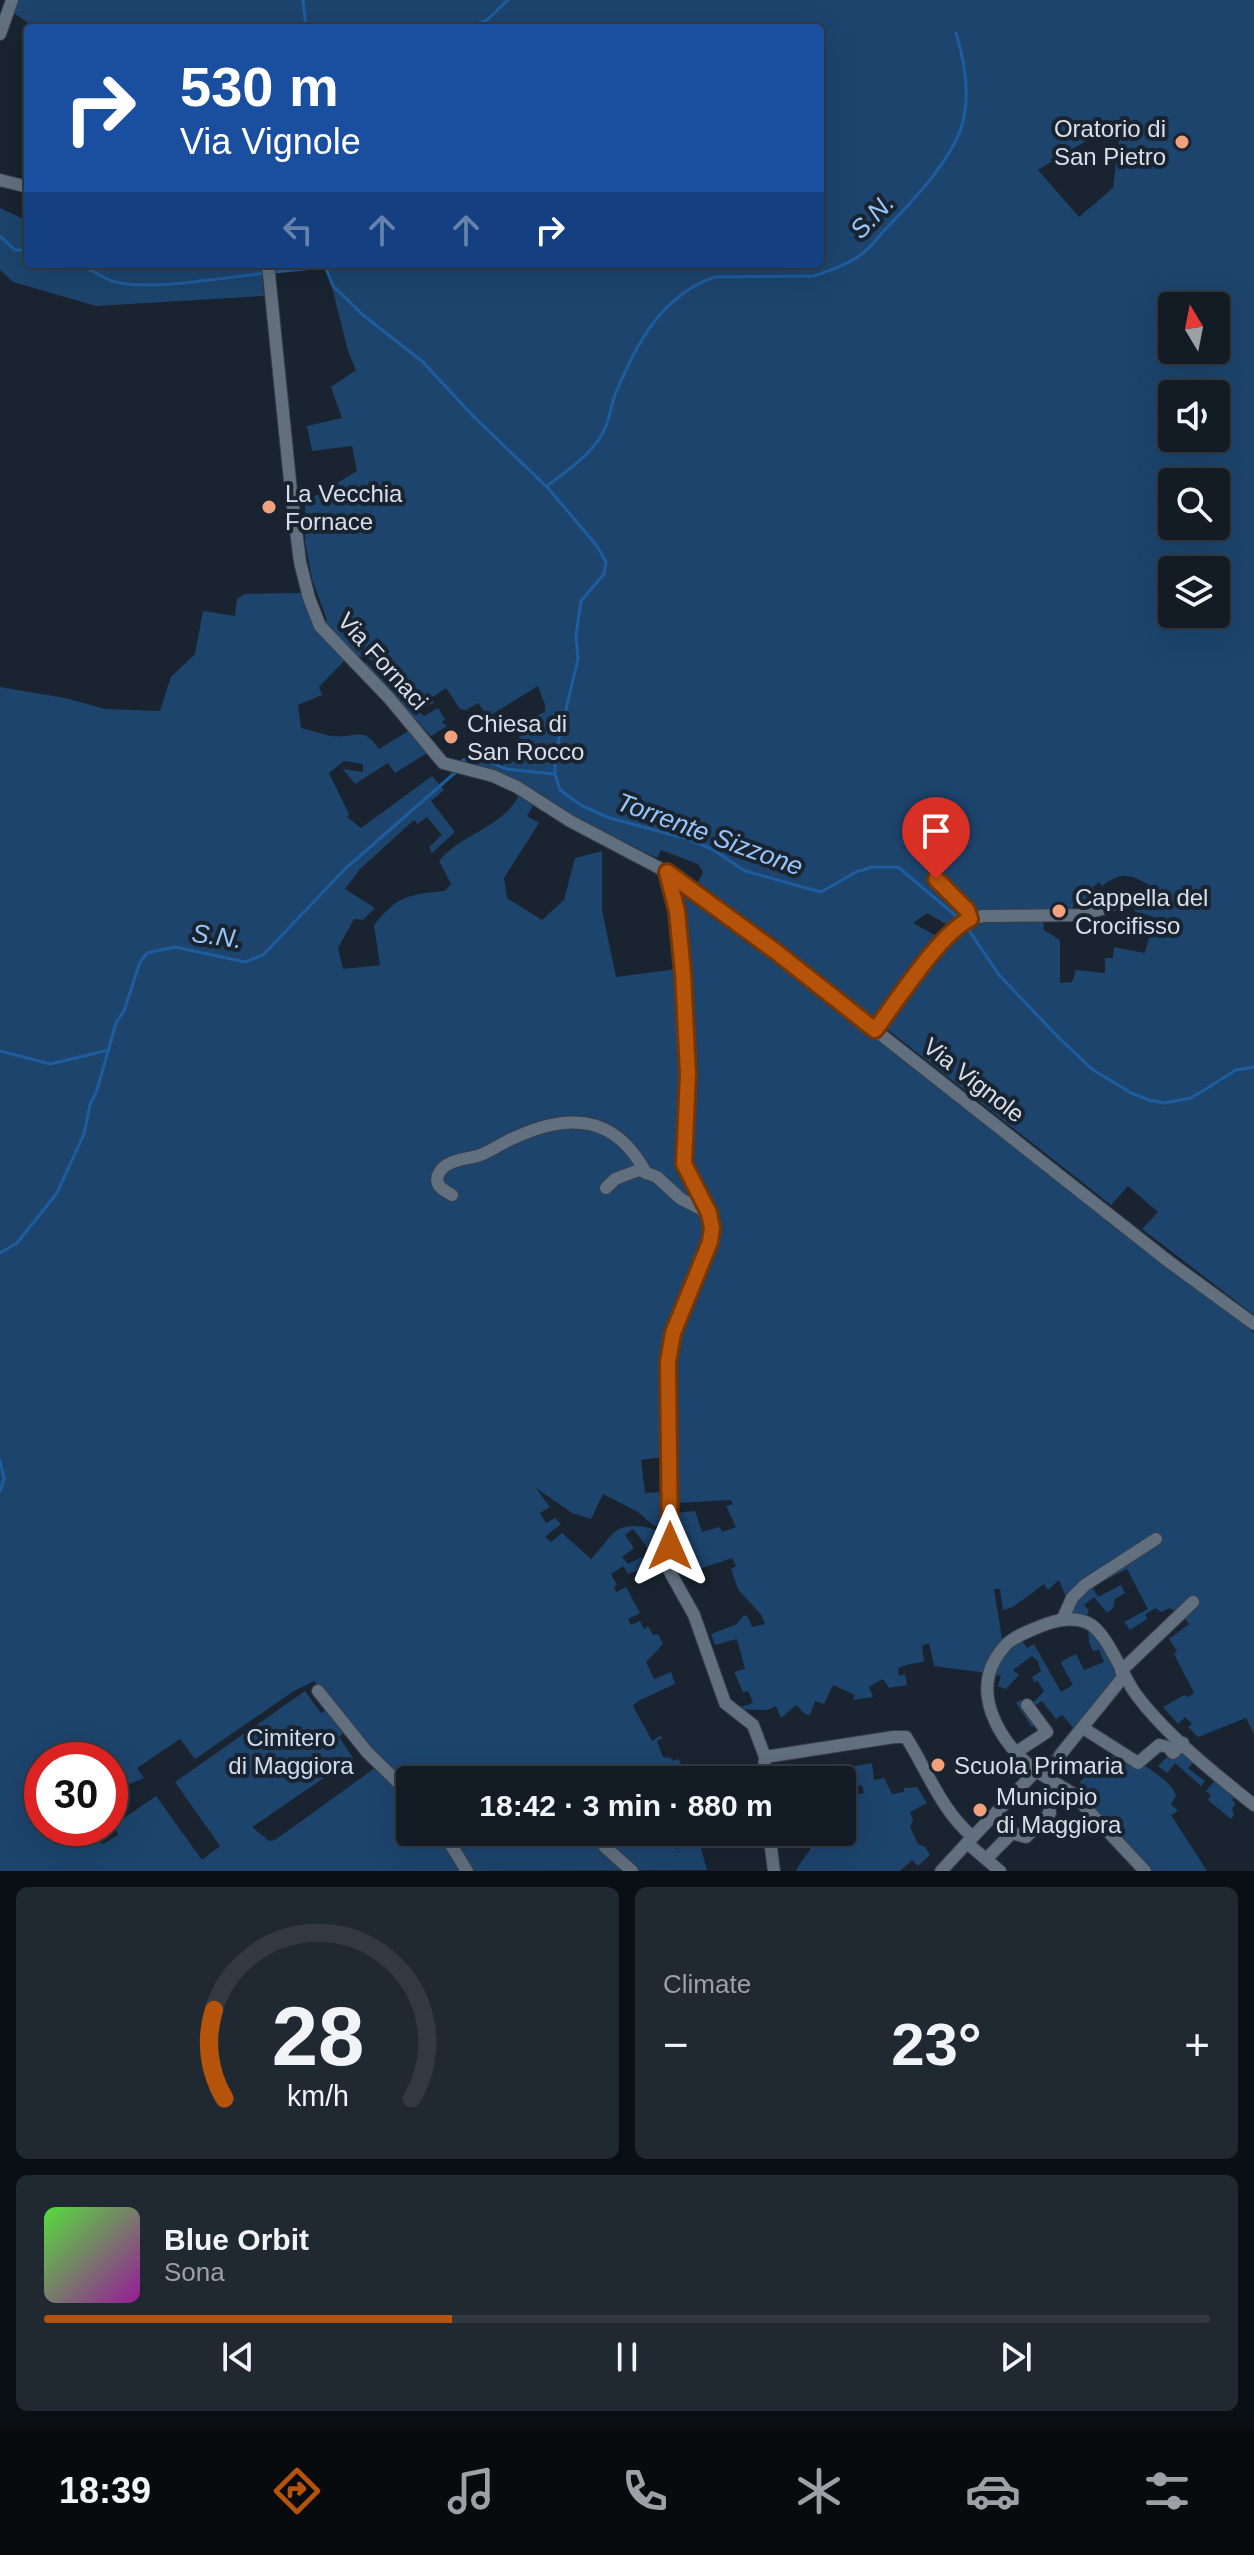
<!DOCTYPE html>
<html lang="en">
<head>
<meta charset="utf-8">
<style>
  :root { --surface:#131b24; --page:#202831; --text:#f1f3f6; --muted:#9da1a6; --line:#323941; --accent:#b45309 }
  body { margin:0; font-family:Arial,sans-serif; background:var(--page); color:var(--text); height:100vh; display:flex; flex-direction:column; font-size:30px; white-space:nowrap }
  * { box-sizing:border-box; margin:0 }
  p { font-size:26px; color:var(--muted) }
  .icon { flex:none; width:44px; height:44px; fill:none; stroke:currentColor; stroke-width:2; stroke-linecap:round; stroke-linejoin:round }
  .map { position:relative; height:1871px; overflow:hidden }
  .side { display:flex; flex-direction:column; gap:16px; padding:16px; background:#0a0f14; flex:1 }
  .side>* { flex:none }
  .guide { position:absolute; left:24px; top:24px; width:800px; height:244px; border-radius:8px; box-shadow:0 8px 32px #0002,0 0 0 2px var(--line); background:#1a4fa0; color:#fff; overflow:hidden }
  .needle { width:52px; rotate:350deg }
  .fabs { position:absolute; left:1158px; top:292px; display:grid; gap:16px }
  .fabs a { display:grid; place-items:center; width:72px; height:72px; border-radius:8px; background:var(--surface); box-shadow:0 8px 32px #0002,0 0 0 2px var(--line); font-size:40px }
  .speed { position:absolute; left:24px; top:1742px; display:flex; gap:16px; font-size:40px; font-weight:700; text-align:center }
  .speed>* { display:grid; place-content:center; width:104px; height:104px; border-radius:50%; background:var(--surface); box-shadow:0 8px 32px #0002,0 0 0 2px var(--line); line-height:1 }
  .speed .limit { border:12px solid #d22; background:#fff; color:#111 }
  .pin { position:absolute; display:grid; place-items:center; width:68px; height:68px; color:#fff; margin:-82px -34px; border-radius:50% 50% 50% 0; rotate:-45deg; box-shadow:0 0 8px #0007 }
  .pin .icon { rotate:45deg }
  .me { position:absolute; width:88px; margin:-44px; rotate:0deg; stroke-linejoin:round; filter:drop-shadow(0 0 6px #0008) }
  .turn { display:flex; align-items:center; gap:28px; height:168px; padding:0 24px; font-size:36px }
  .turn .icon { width:104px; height:104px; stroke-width:2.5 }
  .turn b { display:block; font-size:56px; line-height:68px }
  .lanes { display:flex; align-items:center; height:76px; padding:0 24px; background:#0003; justify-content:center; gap:40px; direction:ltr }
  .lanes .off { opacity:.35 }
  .big { font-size:60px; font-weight:800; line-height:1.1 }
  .side .widget { flex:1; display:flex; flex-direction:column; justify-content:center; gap:12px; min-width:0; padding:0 28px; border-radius:12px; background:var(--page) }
  .side .dial { align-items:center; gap:0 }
  .dial svg { height:208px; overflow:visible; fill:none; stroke:var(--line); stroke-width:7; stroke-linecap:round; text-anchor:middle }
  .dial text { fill:var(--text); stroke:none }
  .song { display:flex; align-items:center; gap:24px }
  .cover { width:96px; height:96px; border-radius:12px; background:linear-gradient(135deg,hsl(110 70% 55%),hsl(300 70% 35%)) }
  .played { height:8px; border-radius:4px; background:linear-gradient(90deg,var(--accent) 35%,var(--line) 35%) }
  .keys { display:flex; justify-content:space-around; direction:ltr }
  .heat { display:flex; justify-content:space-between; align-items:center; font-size:44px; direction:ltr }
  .side .tiles { flex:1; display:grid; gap:16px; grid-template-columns:1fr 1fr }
  .widget:last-child { grid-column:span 2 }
  .trip { position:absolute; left:396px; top:1766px; width:460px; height:80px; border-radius:8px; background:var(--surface); box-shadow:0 8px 32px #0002,0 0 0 2px var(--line); font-weight:800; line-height:80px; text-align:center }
  .menu { display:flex; height:128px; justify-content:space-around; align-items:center; background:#080b0e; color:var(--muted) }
  .menu .icon { width:56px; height:56px }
  .menu .active { color:var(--accent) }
  .menu b { font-size:36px; color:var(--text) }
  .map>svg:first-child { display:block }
  .green { fill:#1d446d; fill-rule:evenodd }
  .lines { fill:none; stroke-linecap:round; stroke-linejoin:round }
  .stream { stroke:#1d5d9d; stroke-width:3 }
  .minor-tunnel { stroke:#36404c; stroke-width:12; stroke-dasharray:12 6; stroke-linecap:butt }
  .minor-casing { stroke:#373f4a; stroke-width:14 }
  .minor { stroke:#616f7e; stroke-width:12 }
  .route-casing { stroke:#753606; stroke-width:20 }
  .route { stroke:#b45309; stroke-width:14 }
  .poi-dot { fill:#f1a17d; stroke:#192430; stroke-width:3 }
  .labels { text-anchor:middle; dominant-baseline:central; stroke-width:8; stroke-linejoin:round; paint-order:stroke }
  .poi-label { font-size:24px; fill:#d8dfe8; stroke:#192430; text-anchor:start }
  .street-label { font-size:24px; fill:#d8dfe8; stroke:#192430 }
  .park-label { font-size:24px; fill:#ceddf0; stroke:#192430 }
  .water-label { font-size:26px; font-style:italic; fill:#96c5fa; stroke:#192430 }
</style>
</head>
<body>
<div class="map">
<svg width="1254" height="1871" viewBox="0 0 1254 1871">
  <rect width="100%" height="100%" fill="#192430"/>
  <g class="green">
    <path d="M12,0H1254V1315L1142,1229L1158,1212L1128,1186L1111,1205L887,1029C887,1023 887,1022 889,1017C899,1000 954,932 970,923C987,913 1024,917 1043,918L1044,930L1060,940V983L1072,982L1076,970L1105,973V958H1113L1114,947L1145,953L1150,933L1167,938L1169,922L1134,911L1151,886C1129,874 1123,871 1102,886L1099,882L1093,887L1097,893L1073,905V914C1051,911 979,908 960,919C957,921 954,924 951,927L927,913L913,923L940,938C917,964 898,993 876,1020L775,945L698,882L703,872L698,864L661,850L657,858L574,817L508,776L463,762L469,757L490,758L502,766L506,760L522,764L526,754L545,759L546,748L521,746L517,724L545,712V705L538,686L488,717L478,703L466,710L460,709L446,688L431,698L434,703L423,707L372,660L351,654L324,623L327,620L312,579L305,541V502L357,471L352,446L312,451L307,426L342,418L331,387L356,370L348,351L326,264H820V28H36L9,10ZM1121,120L1113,188L1079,217L1038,170ZM1172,306H1216V350H1172ZM1172,394H1216V438H1172ZM1172,482H1216V526H1172ZM1172,570H1216V614H1172Z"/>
    <polygon points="0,208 28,221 28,264 261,264 264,296 96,306 13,282 0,270"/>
    <path d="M302,593L345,660L319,687L322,695L298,705L301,728C312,730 322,735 333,736C355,739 363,725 379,749L410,730L427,753L395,773L388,763L355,784L343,769L363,772V764L344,761L329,773L349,814L347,817L361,828L432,776L444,790L431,801L455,832L432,853L429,847L442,835L427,817L418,824L414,820L360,869L345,889L375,908L363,920L354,919L338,948L343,969L380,965L374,925C397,896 409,894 445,891L451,884L439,861C462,833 504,827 519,795L533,806L527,816L539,823L504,878L507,898L542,920L564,900L575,858L602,851V910L616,977L678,969L685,1100L681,1166L697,1195L706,1229L664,1345L662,1457L641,1460L645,1493L665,1492L667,1525L654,1526L638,1512L603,1494L591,1519L572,1513L536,1488L550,1507L540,1513L546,1523L555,1518L561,1524L545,1537L551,1542L562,1533L591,1559C599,1551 605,1542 612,1534C624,1522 649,1525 661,1533L663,1554L659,1563L633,1529L625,1535L634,1548L622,1557L628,1564L641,1557L649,1567L628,1574L623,1566L611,1574L617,1585L614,1587L616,1592L626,1587L640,1613L628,1619L631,1625L640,1621L644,1629L648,1626L653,1635L658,1634L663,1644L646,1662L654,1679L671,1672L675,1684L638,1701L633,1706L652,1741L660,1736L663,1738L657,1741L663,1757L671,1758L672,1761L679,1759L681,1765L684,1764L688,1772L683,1776L686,1780H410V1790L356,1732L314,1681L294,1691L195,1759L180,1739L137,1768L144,1778L110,1792V1760H42V1828H84L103,1844L118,1835L114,1825L156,1796L202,1860L220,1846L175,1782L305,1691L321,1713L326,1710L343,1733L339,1737L353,1758L252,1827L269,1841L275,1840L375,1768L380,1769L410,1800V1832H437L461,1871H0V687L65,698L105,709L160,711L171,677L195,654L203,611L235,616L237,599L245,594Z"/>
    <polygon points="366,662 396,694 399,693 424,716 438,708 445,719 442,722 447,726 431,736 364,665"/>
    <polygon points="676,883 757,948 1046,1164 1254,1333 1254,1734 1246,1718 1198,1737 1188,1727 1192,1724 1185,1717 1178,1724 1163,1707 1184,1695 1188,1697 1194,1693 1174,1654 1177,1651 1169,1639 1189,1624 1183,1616 1170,1608 1161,1612 1155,1608 1145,1615 1147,1619 1130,1630 1124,1622 1148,1609 1127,1569 1092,1587 1098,1597 1121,1585 1125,1593 1115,1599 1113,1608 1107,1613 1094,1597 1084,1605 1089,1610 1086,1618 1067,1617 1068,1602 1059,1580 1048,1590 1044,1584 1013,1607 1003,1610 1000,1589 994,1589 1003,1645 987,1673 934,1666 929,1643 922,1646 924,1662 910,1664 898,1668 899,1676 905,1674 907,1685 889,1688 883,1679 869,1687 873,1697 853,1700 855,1695 833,1685 824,1704 815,1701 810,1715 805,1714 796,1705 781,1718 776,1706 767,1710 736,1709 753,1703 748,1691 743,1692 734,1672 745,1669 737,1639 715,1645 711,1634 737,1624 744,1615 748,1617 752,1627 765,1624 762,1616 738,1589 731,1569 736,1566 732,1558 685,1574 681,1558 672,1560 676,1513 695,1511 702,1532 720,1527 722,1532 736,1527 726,1506 733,1504 731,1500 675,1503 674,1351 685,1315 712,1251 719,1225 687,1161 694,1079 693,1008 689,955"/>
    <polygon points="1088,1626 1099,1636 1123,1676 1077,1732 1062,1715 1056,1719 1042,1701 1030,1709 1037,1724 1032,1727 1016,1703 1020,1700 1032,1704 1044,1691 1037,1680 1035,1683 1032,1677 1041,1671 1038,1664 1039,1662 1032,1656 1013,1670 1019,1675 1006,1689 998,1686 1001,1676 992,1674 1006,1647 1020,1638 1027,1648 1034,1644 1061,1692 1073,1685 1061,1663 1062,1661 1076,1654 1084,1670 1104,1662 1099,1650 1093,1651 1089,1642"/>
    <polygon points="1181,1743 1198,1758 1188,1768 1205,1781 1201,1786 1175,1763 1167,1773 1158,1766"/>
    <path d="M1121,1745L1125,1747L1124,1751C1139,1763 1171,1779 1176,1796L1171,1804L1178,1811L1171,1815L1207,1871H1149L1074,1792L1082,1785L1080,1782L1107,1754L1113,1757Z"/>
    <path d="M872,1763L874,1780L884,1778L892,1794L904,1792V1788L917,1787L927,1803L910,1812L913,1820L910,1827L918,1844L925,1847L930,1855L918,1866L912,1860L900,1871H796C804,1855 814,1851 814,1833L827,1837L829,1832H842V1819L854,1820L852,1795L864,1793L862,1785L850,1787L848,1777L856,1776L855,1766Z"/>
    <polygon points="1218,1777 1238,1794 1232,1800 1236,1804 1232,1808 1234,1815 1231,1819 1208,1800 1211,1795 1206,1791"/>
    <polygon points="447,1832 677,1832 678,1836 672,1839 676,1849 699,1841 707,1870 473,1871"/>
  </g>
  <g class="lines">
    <g class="stream">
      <polyline points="303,0 306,28"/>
      <polyline points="468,28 487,20 508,0"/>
      <polyline points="0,236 15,250 28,250"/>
      <path d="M79,264C90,269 101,277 112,281C147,292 227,277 266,273"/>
      <polyline points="324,264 333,286 363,315 423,362 472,415 548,488 597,546 606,562 604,574 581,601 576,635 578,659 555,756 555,774 560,790 582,806 610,818 688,839 712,849 745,871 821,892 856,872 872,867 898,867 961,920"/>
      <polyline points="274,272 324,267"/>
      <path d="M547,486C566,472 589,456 601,436C609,424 610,409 615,395C635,346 661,295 715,277L814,276C829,271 846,265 859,256C868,251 875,241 881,234C907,207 952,161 962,125C971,94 965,62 956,33"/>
      <polyline points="460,765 463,760 477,756 506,769 554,774"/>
      <polyline points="966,926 999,975 1059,1038 1092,1069 1131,1093 1149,1100 1164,1103 1191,1098 1236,1070 1254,1067"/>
      <polyline points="0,1051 50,1064 109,1050"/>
      <polyline points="0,1253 17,1243 57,1193 84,1134 90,1105 97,1090 116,1023 124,1011 140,962 147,953 175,947 245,962 263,955 345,869 457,771"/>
      <polyline points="0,1460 4,1479 0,1491"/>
    </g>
    <polyline class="minor-tunnel" points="1041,1773 1060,1755"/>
    <defs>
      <g id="minor">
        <polyline points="0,34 12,0"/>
        <polyline points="0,180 28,187"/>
        <polyline points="268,264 291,491 300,562 309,598 320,626 389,698 443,763 493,776 517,787 570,821 667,872 775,951 1168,1261 1254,1324"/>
        <polyline points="667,872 677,911 683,973 688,1074 684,1164 709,1213 712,1228 710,1242 673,1333 668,1362 670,1572 694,1615 725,1703 753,1725 765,1757 763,1780"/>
        <polyline points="936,879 967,910 970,919"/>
        <polyline points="875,1030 918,972 957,927 968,919 983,916 1080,915 1106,908 1121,899"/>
        <polyline points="606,1188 615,1179 639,1170 657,1177 681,1199 709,1213"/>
        <path d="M452,1195C443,1190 433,1185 439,1173C447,1158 469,1160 483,1154C494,1149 504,1142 516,1137C570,1112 616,1116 646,1173"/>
        <polyline points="1063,1618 1072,1598 1085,1585 1156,1539"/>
        <polyline points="1121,1671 1193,1602"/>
        <polyline points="318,1691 367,1752 410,1794"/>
        <polyline points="1083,1728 1138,1763 1159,1745 1168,1747 1173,1753 1183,1743"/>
        <polyline points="1015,1753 1047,1732 1027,1705"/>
        <polyline points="1060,1755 1124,1676"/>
        <path d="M765,1757L894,1737H906C927,1770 942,1812 973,1837"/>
        <polyline points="1036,1771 1072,1793 1145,1871"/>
        <polyline points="443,1832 467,1871"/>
        <polyline points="598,1832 605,1847 632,1871"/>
        <polyline points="769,1832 774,1871"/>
        <polyline points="987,1858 1012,1833 1026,1837 1050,1813 1049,1805 1059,1785"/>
        <polyline points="941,1871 967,1843"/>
        <path d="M1000,1871L967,1843L1036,1771C998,1741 967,1689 1004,1647C1012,1637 1029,1631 1041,1626C1056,1620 1072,1616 1088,1623C1107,1632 1122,1675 1135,1693C1164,1733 1215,1774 1254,1805"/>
      </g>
    </defs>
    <use href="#minor" class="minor-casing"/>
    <use href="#minor" class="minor"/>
  </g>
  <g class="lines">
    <defs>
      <path id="route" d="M670,1546L668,1362L673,1333L710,1242L712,1228L709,1213L684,1164L688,1074L683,973L677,911L667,872L775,951L875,1030C897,1001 940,933 970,919L967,910L936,879"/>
    </defs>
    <use href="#route" class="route-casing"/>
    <use href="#route" class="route"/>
  </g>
  <g class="poi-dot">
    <circle cx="1182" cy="142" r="8"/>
    <circle cx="269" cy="507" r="8"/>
    <circle cx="451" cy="737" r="8"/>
    <circle cx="1059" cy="911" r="8"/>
    <circle cx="938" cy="1765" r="8"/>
    <circle cx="980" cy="1810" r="8"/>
  </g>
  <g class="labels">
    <g class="poi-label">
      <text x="1166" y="128" text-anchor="end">Oratorio di<tspan x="1166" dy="28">San Pietro</tspan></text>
      <text x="285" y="493">La Vecchia<tspan x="285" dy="28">Fornace</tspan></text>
      <text x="467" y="723">Chiesa di<tspan x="467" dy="28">San Rocco</tspan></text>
      <text x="1075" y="897">Cappella del<tspan x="1075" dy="28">Crocifisso</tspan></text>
      <text x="954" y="1765">Scuola Primaria</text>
      <text x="996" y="1796">Municipio<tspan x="996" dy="28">di Maggiora</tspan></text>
    </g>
    <g class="street-label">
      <text transform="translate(383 661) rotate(48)">Via Fornaci</text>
      <text transform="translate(974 1080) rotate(38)">Via Vignole</text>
    </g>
    <g class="park-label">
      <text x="291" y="1737">Cimitero<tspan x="291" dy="28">di Maggiora</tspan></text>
    </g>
    <g class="water-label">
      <text transform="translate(872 216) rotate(-46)">S.N.</text>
      <text transform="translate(710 834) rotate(20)">Torrente Sizzone</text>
      <text transform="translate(217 936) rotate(8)">S.N.</text>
    </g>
  </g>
</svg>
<div class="fabs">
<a><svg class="needle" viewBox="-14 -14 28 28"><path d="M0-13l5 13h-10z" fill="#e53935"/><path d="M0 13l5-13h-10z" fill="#9da1a6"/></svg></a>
<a><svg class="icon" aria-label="sound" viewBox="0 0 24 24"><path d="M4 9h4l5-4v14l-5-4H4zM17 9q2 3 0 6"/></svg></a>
<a><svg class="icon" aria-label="search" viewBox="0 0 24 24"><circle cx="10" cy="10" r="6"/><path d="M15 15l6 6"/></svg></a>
<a><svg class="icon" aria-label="layers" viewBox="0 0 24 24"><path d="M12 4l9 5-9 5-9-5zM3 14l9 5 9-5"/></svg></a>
</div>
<div class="speed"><div class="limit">30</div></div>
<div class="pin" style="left:936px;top:879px;background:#d93025"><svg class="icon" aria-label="arrive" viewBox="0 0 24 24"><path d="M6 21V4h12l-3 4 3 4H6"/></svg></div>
<svg class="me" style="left:670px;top:1546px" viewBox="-20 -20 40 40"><path d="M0-17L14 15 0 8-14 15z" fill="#b45309" stroke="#fff" stroke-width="4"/></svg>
<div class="trip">18:42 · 3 min · 880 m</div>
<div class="guide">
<div class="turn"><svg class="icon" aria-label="right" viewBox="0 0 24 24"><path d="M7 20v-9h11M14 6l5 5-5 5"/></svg><div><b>530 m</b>Via Vignole</div></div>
<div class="lanes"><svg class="icon off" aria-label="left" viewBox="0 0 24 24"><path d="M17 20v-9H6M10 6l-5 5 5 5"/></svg><svg class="icon off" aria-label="ahead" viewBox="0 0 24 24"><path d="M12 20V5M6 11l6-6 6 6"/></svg><svg class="icon off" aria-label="ahead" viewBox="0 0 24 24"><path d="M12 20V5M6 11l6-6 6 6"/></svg><svg class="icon" aria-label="right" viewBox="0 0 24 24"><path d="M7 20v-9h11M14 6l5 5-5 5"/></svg></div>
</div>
</div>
<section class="side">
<div class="tiles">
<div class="widget dial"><svg viewBox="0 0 100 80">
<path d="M14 69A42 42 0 1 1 86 69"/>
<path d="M14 69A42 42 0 0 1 10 35" stroke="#b45309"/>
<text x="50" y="56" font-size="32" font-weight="700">28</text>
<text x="50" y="72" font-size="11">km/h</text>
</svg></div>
<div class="widget"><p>Climate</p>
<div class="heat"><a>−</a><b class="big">23°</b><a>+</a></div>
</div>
<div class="widget">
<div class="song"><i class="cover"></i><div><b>Blue Orbit</b><p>Sona</p></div></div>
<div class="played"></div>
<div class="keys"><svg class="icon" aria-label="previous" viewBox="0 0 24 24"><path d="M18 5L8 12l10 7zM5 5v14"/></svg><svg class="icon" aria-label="pause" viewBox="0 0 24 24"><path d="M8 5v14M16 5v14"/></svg><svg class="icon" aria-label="next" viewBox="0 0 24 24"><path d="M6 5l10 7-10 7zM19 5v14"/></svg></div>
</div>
</div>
</section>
<nav class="menu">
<b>18:39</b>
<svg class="icon active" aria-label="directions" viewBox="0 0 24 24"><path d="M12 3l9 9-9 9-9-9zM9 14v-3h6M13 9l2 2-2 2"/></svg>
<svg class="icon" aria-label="music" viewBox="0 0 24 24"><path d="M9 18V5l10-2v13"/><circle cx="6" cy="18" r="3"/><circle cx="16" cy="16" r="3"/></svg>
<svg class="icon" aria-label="phone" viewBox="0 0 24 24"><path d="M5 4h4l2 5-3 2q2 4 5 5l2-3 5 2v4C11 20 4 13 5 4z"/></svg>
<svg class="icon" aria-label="climate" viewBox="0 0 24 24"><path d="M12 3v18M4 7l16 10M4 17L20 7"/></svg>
<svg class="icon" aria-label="car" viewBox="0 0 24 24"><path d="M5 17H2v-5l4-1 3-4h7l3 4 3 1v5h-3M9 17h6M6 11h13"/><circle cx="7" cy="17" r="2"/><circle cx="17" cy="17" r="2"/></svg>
<svg class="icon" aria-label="filters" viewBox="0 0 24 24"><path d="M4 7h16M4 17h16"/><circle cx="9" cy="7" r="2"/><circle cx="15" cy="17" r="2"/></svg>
</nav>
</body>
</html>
